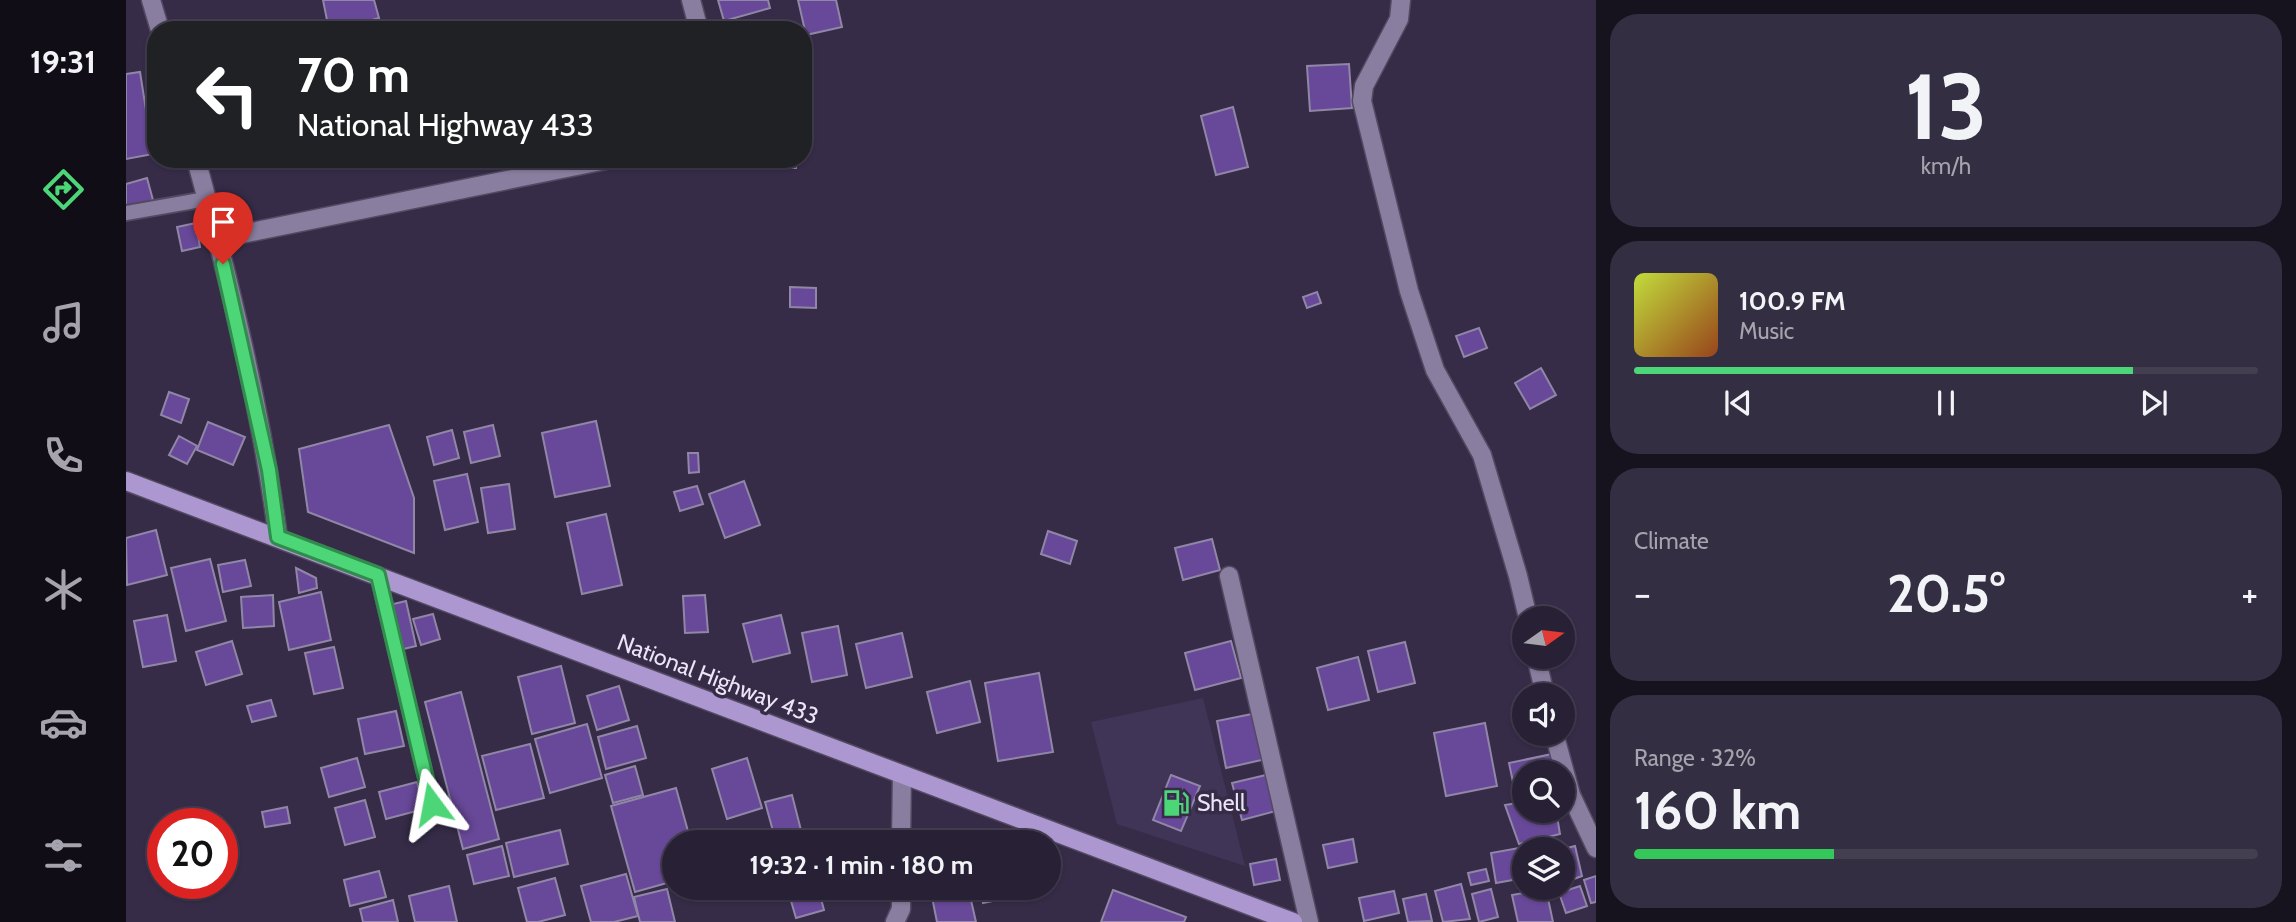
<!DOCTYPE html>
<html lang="en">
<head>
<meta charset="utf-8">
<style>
  :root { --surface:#282136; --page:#342e42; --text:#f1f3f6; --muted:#a5a3ad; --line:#443e51; --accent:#4cd677 }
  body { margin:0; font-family:Cabin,sans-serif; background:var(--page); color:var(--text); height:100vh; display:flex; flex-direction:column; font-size:26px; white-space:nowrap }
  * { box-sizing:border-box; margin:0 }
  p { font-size:23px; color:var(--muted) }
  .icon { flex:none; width:38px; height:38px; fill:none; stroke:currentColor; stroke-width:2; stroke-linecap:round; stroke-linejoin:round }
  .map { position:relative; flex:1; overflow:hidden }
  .side { display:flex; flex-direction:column; gap:14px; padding:14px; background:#16121e; width:700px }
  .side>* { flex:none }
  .guide { position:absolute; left:21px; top:21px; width:665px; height:147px; border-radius:28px; box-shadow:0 2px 5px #0004,0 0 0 2px var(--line); background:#202124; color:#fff; overflow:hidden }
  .needle { width:46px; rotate:76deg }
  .controls { position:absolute; left:1386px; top:606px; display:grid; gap:14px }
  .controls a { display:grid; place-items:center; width:63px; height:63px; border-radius:50%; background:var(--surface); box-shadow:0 2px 5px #0004,0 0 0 2px var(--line); font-size:35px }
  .speed { position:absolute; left:21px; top:808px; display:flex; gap:14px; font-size:35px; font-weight:700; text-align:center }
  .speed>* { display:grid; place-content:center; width:91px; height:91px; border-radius:50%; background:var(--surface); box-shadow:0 2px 5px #0004,0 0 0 2px var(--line); line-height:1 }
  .speed .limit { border:10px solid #d22; background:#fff; color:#111 }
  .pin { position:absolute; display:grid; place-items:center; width:60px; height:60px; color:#fff; margin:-72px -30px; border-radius:50% 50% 50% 0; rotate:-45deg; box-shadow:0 0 7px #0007 }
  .pin .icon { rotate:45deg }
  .me { position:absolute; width:77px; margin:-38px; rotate:347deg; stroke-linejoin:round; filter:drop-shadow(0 0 5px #0008) }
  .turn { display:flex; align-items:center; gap:24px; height:147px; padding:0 35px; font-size:32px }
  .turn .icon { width:91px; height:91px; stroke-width:2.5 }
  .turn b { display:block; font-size:49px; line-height:60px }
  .big { font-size:52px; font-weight:700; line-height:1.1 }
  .side .tile { flex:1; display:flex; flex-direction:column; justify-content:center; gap:10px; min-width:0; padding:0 24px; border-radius:28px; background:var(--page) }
  .side .dial { align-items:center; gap:0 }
  .dial b { font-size:91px; line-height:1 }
  .song { display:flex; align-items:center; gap:21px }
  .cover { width:84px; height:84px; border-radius:10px; background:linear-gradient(135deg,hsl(70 70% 55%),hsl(20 70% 35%)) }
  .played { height:7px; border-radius:4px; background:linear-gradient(90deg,var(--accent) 80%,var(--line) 80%) }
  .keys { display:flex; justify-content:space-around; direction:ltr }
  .heat { display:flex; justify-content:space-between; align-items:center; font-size:38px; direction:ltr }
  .charge { height:10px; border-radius:5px; background:linear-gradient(90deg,#34c759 32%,var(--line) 0) }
  .trip { position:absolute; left:536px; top:830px; width:399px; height:70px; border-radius:35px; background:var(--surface); box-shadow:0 2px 5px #0004,0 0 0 2px var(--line); font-weight:700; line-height:70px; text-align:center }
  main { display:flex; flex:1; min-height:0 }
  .menu { display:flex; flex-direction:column; width:126px; justify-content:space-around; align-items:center; background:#100d16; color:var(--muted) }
  .menu .icon { width:49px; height:49px }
  .menu .active { color:var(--accent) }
  .menu b { font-size:32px; color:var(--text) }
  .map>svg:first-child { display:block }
  .built { fill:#413557 }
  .building { fill:#684899; stroke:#9086a6; stroke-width:2 }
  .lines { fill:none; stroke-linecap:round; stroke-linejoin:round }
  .lane-casing { stroke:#534a62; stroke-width:18 }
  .street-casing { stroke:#534a62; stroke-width:21 }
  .primary-casing { stroke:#534a62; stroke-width:21 }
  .lane { stroke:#897e9f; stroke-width:14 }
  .street { stroke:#897e9f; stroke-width:18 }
  .primary { stroke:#ac97d1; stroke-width:18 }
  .route-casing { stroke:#318b4d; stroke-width:18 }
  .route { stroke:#4cd677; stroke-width:12 }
  .labels { text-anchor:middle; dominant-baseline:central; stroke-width:7; stroke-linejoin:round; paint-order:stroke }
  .street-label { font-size:23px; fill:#ebe5f7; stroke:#362c48 }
  .poi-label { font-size:23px; fill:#ebe5f7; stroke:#362c48; text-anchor:start }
</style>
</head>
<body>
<main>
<nav class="menu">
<b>19:31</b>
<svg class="icon active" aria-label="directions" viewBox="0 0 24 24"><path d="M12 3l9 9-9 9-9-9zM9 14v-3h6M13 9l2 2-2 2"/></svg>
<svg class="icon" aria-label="music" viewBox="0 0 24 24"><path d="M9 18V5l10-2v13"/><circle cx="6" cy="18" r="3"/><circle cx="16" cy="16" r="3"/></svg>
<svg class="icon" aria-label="phone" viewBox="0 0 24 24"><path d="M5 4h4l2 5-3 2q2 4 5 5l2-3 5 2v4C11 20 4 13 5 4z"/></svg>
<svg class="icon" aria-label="climate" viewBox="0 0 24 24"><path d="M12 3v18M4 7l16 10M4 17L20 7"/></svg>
<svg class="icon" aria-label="car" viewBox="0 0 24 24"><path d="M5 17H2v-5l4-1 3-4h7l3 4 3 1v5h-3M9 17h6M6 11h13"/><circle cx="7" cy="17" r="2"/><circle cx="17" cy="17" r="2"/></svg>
<svg class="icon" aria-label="filters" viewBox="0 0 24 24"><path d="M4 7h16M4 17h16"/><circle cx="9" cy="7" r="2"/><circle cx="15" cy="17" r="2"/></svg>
</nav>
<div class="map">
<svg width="1470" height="922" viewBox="0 0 1470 922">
  <rect width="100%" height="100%" fill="#362c48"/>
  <polygon class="built" points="1077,698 1119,866 991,824 965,722"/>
  <g class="building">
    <polygon points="197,0 248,0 253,18 211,30 203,30"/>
    <polygon points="592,0 642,0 644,8 598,21"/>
    <polygon points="672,0 710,0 716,27 680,35"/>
    <polygon points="1223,64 1226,108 1184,111 1181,66"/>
    <polygon points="14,72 27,154 0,159 0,74"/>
    <polygon points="1107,107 1122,167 1090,175 1075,116"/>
    <rect x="640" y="159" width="30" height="9"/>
    <polygon points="21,178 27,200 0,208 0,184"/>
    <polygon points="70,223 74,247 56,251 51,227"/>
    <polygon points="664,287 690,288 690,308 664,307"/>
    <polygon points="1191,292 1195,303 1181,308 1177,297"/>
    <polygon points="1353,328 1361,348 1338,357 1330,336"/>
    <polygon points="1415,368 1430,395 1404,409 1389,383"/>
    <polygon points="43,392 63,399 55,423 35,415"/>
    <polygon points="470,421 484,486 429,497 416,433"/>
    <polygon points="82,422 119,437 107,465 71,450"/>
    <polygon points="263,425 288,498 288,553 182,512 173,449"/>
    <polygon points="367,425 374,456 345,463 338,432"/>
    <polygon points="326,430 333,458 308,465 301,437"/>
    <polygon points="53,436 71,446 61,464 43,455"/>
    <polygon points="562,453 572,453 573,472 563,473"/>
    <polygon points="341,474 352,522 319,530 308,481"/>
    <polygon points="618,481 634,525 599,538 583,494"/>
    <polygon points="383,484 389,529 362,533 355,488"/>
    <polygon points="571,486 577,504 554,511 548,492"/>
    <polygon points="480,514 496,585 456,594 441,523"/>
    <polygon points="30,530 41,575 1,585 0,538"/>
    <polygon points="922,531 951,541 944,564 915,554"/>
    <polygon points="1086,539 1094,570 1057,580 1049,548"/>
    <polygon points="84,559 100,621 60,631 45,568"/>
    <polygon points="119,560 125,586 97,592 92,565"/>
    <polygon points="170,568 190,578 191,588 173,593"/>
    <polygon points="195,592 205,640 163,650 153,602"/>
    <polygon points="147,595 148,626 117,628 115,597"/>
    <polygon points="579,595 582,632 559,633 557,596"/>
    <polygon points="280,601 290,646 265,652 255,607"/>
    <polygon points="307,614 314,639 295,645 287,619"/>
    <polygon points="41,615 50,661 17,667 8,621"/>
    <polygon points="655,615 664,653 627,662 617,624"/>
    <polygon points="712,626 721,675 686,682 676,633"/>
    <polygon points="776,633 786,677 740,688 730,644"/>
    <polygon points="106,641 116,674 80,685 70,652"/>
    <polygon points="1105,641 1115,678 1069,690 1059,653"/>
    <polygon points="1279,642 1289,683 1252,692 1242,651"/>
    <polygon points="208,647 217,688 188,694 179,653"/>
    <polygon points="1232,657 1243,700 1202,710 1191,668"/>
    <polygon points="435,666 449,723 406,734 392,677"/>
    <polygon points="913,673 927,752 872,761 859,683"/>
    <polygon points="844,681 854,722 811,733 801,692"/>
    <polygon points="493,686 503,720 471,730 461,696"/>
    <polygon points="335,692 373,839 337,849 299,702"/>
    <polygon points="145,700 150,716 126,722 121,706"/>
    <polygon points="270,711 278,746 239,754 232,719"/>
    <polygon points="1131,713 1140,759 1100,768 1091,721"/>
    <polygon points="1359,723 1371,786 1320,796 1308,733"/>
    <polygon points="461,724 476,778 424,793 409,739"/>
    <polygon points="511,726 520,758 480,769 472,737"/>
    <polygon points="404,744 418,798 370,810 356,756"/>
    <polygon points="1426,754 1430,772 1398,772 1398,785 1388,787 1383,763"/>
    <polygon points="231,758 239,787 203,797 195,768"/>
    <polygon points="621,758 636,808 601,819 586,769"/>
    <polygon points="509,766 517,795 487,803 479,775"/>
    <polygon points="1045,775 1074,786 1055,831 1027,820"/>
    <polygon points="1140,775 1150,811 1116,820 1106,783"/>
    <polygon points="291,782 298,809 260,819 253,792"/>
    <polygon points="550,788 565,842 548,842 548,881 509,892 485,806"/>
    <polygon points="666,795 677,838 663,842 650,842 639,802"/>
    <polygon points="239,800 249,837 219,845 209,808"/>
    <polygon points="1398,802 1398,810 1430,810 1434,834 1393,844 1379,805"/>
    <polygon points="161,807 164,823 139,827 136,812"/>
    <polygon points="434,830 442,864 388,877 380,843"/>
    <polygon points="1227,839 1231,862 1202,868 1197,845"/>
    <polygon points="1416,844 1417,849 1398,849 1398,878 1370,883 1365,853"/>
    <polygon points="376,846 383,876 348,884 341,855"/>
    <polygon points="1449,846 1456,876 1437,883 1437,849"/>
    <polygon points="1150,859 1154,880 1128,885 1124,864"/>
    <polygon points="1360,869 1363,881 1345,885 1342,873"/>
    <polygon points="253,871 260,897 224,906 218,880"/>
    <polygon points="500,874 512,916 488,922 465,922 455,886"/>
    <polygon points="1470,876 1470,902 1465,903 1458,880"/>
    <polygon points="429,878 439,915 412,922 401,922 392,888"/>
    <polygon points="1335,884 1344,919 1317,922 1309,891"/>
    <polygon points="323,886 331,922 289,922 283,896"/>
    <polygon points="1454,886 1461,906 1440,913 1433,893"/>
    <polygon points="661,887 692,887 698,910 670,918"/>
    <polygon points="804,887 842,887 850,922 811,922"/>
    <polygon points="854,887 895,887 896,895 857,903"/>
    <polygon points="541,889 549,922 514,922 508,897"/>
    <polygon points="1365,889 1372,917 1353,922 1346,894"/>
    <polygon points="1420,889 1427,922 1392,922 1386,895"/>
    <polygon points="987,890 1060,917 1058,922 975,922"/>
    <polygon points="1268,891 1273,913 1238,921 1233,898"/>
    <polygon points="1300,894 1306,921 1282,922 1277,899"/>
    <polygon points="267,900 272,922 237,922 234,909"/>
  </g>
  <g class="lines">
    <defs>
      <g id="lane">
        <polyline points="0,213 80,199"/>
        <polyline points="252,575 306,804"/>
      </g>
      <g id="street">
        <polyline points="25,0 34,30"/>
        <polyline points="565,0 573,30"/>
        <polyline points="1275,0 1273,19 1238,86 1236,101 1283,291 1309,370 1356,455 1392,576 1402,618"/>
        <path d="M70,159C104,283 135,410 152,537"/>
        <polyline points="91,239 485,159"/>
        <polyline points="1103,576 1183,922"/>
        <polyline points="1410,656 1419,695"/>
        <polyline points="1428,733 1445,795 1470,848"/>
        <polyline points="775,842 776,775"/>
        <polyline points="769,922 775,909 775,887"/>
      </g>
      <polyline id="primary" points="0,481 1167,922"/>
    </defs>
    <use href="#lane" class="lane-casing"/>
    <use href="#street" class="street-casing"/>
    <use href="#primary" class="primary-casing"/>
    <use href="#lane" class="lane"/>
    <use href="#street" class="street"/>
    <use href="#primary" class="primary"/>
  </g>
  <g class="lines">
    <defs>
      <polyline id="route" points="97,264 143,470 152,537 252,575 306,804"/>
    </defs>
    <use href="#route" class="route-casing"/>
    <use href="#route" class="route"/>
  </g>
  <defs>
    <symbol id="fuel-bare" viewBox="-9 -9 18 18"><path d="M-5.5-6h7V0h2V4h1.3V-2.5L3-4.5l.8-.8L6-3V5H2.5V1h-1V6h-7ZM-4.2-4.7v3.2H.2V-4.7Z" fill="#4cd677" stroke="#362c48" stroke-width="2.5" paint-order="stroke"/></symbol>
  </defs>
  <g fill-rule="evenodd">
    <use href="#fuel-bare" x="1031" y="784" width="38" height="38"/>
  </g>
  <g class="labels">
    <g class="street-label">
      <text transform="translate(592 679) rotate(21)">National Highway 433</text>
    </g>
    <g class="poi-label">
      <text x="1071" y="803">Shell</text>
    </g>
  </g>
</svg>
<div class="controls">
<a><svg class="needle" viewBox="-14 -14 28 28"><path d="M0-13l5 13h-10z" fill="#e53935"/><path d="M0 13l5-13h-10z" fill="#a5a3ad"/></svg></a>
<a><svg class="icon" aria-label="sound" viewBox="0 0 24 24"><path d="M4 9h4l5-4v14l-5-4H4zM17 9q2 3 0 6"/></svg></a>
<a><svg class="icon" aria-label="search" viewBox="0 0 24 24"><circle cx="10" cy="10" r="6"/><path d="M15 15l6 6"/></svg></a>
<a><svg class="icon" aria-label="layers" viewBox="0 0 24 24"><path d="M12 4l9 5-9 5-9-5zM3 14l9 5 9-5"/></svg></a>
</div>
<div class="speed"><div class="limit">20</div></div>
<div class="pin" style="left:97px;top:264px;background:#d93025"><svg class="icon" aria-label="arrive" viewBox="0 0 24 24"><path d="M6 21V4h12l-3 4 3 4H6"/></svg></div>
<svg class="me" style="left:306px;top:804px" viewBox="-20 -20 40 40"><path d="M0-17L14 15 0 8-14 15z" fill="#4cd677" stroke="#fff" stroke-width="4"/></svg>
<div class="trip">19:32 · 1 min · 180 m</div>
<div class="guide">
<div class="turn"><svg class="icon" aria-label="left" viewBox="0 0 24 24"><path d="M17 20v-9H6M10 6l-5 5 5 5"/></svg><div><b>70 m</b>National Highway 433</div></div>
</div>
</div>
<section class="side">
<div class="tile dial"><b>13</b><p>km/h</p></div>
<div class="tile">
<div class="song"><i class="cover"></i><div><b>100.9 FM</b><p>Music</p></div></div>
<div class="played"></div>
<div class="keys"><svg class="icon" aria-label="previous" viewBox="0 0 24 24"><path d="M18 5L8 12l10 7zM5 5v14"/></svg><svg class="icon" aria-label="pause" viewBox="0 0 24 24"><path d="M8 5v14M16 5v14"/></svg><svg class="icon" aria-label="next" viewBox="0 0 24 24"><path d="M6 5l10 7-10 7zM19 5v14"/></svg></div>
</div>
<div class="tile"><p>Climate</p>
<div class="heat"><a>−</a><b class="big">20.5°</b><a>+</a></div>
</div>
<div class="tile"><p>Range · 32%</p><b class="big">160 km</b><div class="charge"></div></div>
</section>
</main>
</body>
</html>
